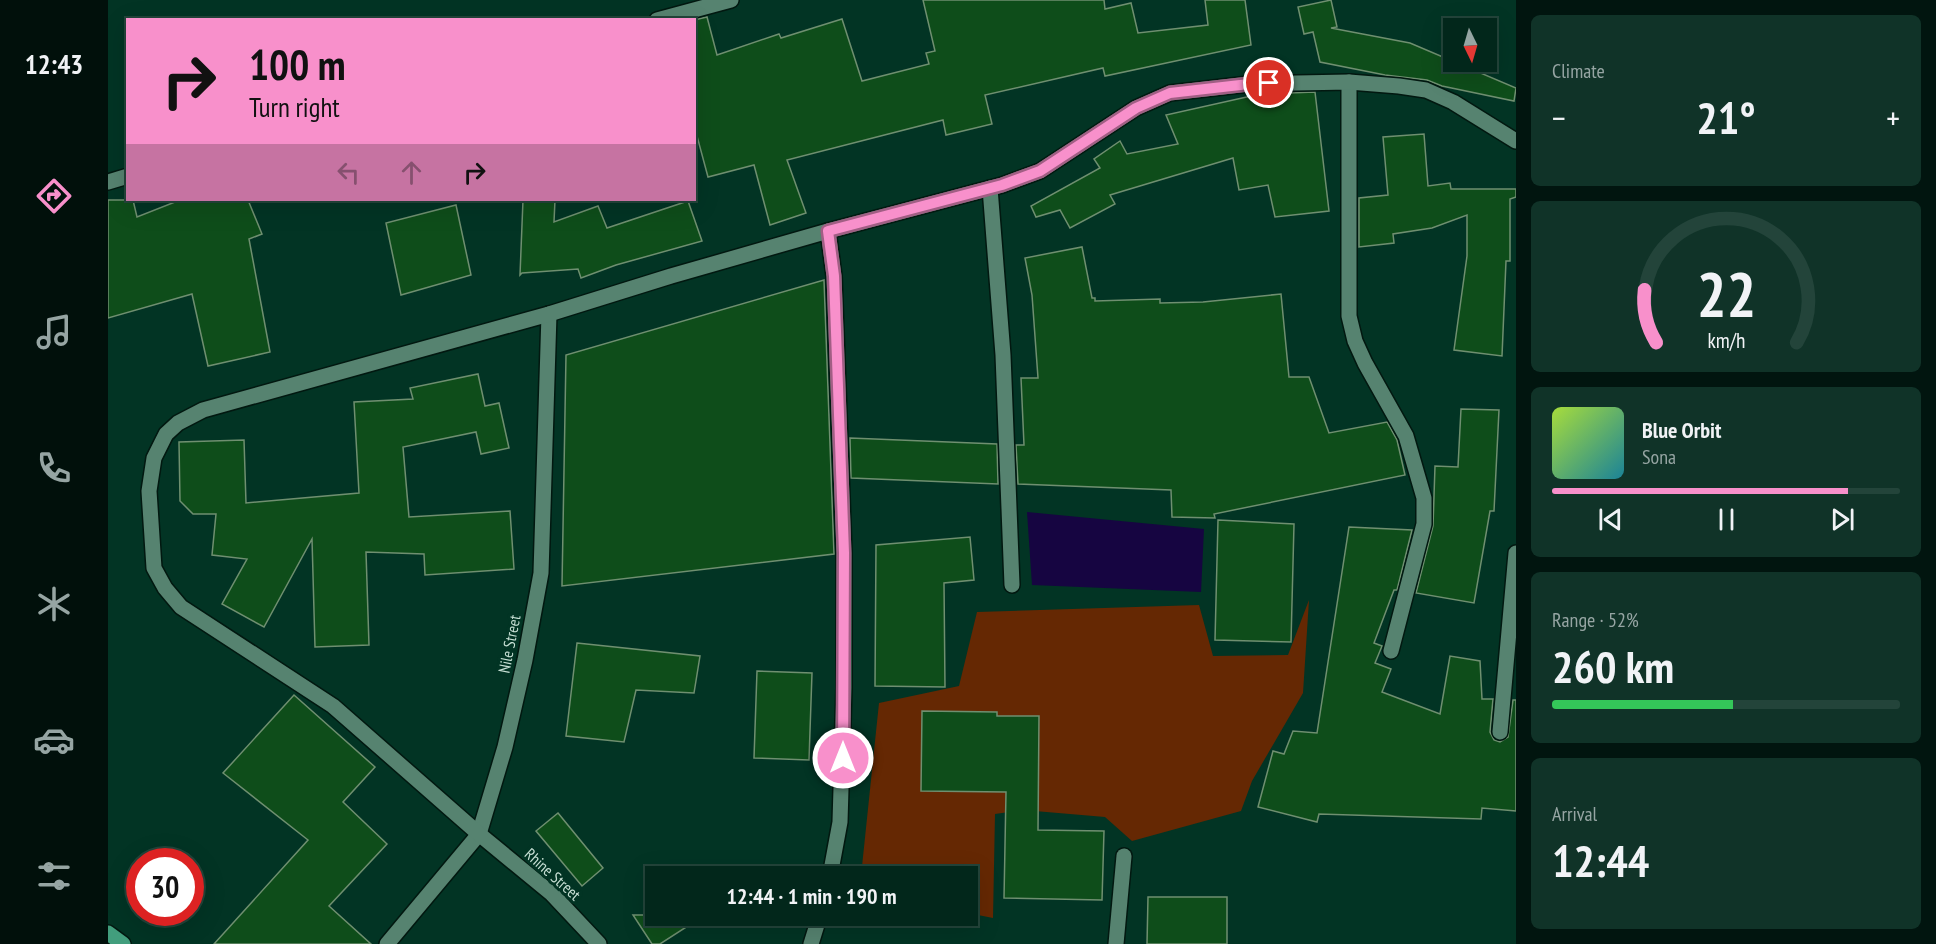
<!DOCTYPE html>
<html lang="en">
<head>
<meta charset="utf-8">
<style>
  :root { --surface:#02271b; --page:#103328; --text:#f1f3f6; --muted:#96a5a3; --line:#23443a; --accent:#f890cb }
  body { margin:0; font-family:"PT Sans Narrow",sans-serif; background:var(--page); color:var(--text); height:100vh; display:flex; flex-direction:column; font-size:22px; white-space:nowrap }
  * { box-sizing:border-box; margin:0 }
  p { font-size:20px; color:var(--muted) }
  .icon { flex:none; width:33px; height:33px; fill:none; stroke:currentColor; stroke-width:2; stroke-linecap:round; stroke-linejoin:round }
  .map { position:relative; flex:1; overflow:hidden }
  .drawer { display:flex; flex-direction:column; gap:15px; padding:15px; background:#01150f; width:420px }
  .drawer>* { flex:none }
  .guide { position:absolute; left:18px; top:18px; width:570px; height:183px; border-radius:0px; box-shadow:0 6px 24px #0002,0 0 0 2px var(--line); background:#f890cb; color:#111; overflow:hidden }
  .needle { width:39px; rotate:175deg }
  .buttons { position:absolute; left:1335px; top:18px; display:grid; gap:12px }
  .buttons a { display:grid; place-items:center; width:54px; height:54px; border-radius:0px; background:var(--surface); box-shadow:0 6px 24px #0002,0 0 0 2px var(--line); font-size:30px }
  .speed { position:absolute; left:18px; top:848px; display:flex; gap:12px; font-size:30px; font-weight:700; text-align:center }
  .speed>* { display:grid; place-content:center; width:78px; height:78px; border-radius:50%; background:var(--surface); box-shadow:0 6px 24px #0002,0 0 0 2px var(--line); line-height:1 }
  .speed .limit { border:9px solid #d22; background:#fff; color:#111 }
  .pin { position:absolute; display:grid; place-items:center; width:51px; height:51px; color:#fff; margin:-26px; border:3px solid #fff; border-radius:50%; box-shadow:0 2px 6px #0007 }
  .me { position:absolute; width:66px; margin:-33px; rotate:0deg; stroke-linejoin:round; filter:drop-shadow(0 0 4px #0008) }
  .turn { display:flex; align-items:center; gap:21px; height:126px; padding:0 24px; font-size:27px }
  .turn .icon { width:78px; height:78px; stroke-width:2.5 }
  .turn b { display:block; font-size:42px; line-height:51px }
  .lanes { display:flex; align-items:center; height:57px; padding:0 24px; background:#0003; justify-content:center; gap:30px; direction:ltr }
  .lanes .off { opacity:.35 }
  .big { font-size:45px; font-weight:800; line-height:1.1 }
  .drawer .widget { flex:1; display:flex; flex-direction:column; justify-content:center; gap:9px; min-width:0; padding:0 21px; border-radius:9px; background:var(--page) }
  .drawer .dial { align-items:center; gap:0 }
  .dial svg { height:156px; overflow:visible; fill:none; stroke:var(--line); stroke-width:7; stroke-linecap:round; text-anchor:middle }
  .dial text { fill:var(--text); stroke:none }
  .song { display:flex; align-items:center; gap:18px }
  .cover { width:72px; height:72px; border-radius:9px; background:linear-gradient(135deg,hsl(80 70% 55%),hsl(190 70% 35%)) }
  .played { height:6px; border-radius:3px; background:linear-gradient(90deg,var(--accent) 85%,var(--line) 85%) }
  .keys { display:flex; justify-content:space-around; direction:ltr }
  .heat { display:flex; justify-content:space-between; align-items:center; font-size:33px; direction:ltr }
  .charge { height:9px; border-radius:4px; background:linear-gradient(90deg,#34c759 52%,var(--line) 0) }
  .trip { position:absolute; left:537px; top:866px; width:333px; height:60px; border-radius:0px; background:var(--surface); box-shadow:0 6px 24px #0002,0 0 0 2px var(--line); font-weight:800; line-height:60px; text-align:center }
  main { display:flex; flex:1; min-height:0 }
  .tabs { display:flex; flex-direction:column; width:108px; justify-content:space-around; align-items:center; background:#01100b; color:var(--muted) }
  .tabs .icon { width:42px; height:42px }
  .tabs .active { color:var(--accent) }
  .tabs b { font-size:27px; color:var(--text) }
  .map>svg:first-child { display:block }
  .green { fill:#652803 }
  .water { fill:#160541 }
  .building { fill:#0e4d1a; stroke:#6f8f70; stroke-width:1.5 }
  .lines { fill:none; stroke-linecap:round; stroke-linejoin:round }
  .minor-casing { stroke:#021810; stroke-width:18 }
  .primary-casing { stroke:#021810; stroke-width:18 }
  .minor { stroke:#568370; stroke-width:15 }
  .primary { stroke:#429e7d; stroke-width:15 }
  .route-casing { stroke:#a15e84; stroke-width:15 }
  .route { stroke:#f890cb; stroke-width:10 }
  .labels { text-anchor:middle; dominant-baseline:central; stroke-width:6; stroke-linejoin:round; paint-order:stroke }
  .street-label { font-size:16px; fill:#c7dfd4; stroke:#023424 }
</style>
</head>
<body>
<main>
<nav class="tabs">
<b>12:43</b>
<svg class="icon active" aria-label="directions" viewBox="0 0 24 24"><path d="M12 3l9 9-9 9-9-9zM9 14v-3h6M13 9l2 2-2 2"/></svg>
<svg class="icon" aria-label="music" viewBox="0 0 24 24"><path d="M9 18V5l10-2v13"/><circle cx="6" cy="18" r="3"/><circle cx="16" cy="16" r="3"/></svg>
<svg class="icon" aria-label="phone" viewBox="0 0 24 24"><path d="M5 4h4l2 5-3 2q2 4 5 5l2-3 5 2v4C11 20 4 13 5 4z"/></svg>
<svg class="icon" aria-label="climate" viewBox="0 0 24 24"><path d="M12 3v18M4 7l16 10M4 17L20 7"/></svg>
<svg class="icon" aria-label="car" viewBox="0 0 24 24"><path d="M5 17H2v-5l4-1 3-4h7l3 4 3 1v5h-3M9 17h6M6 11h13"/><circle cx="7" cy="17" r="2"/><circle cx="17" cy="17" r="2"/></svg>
<svg class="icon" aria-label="filters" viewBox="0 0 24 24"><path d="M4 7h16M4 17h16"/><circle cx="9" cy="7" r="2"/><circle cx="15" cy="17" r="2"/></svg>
</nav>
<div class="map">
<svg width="1408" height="944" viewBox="0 0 1408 944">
  <rect width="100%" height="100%" fill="#023424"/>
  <polygon class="green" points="1201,600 1195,693 1144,781 1133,811 1024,841 997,817 915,810 887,814 885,918 860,913 860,876 753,876 771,703 851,686 869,612 1091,605 1105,656 1180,655"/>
  <polygon class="water" points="919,512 1096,529 1093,592 924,585"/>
  <g class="building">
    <polygon points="815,0 996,0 997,9 1023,3 1030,33 1100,25 1097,0 1137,0 1143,45 997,76 995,68 877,95 884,124 838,135 835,120 679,160 698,213 662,225 646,165 600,177 586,125 586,20 599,17 609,55 671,34 673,38 734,19 754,81 821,64 818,53 827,51"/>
    <polygon points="1223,0 1229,27 1223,28 1302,43 1408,88 1406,101 1334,86 1319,80 1277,75 1212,62 1205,32 1196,34 1190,7"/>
    <polygon points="1207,92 1221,211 1167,217 1160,185 1131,190 1125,158 1002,195 1007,204 962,228 952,210 928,217 923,206 992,168 986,159 1012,141 1019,154 1070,144 1058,115 1152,94"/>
    <polygon points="1316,134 1320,186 1342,183 1343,189 1408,189 1408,197 1402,199 1402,261 1398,261 1394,356 1346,350 1359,256 1359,215 1324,228 1285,234 1286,243 1251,247 1251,198 1280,195 1275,137"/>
    <polygon points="0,200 25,200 29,217 72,200 140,200 154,234 141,239 162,352 100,366 84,294 0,318"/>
    <polygon points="415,200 447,200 446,222 490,206 499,228 580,201 594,241 508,265 473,278 470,269 414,273 412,275"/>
    <polygon points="348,205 363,275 293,295 278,223"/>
    <polygon points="974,247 984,298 987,298 987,301 1052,299 1052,303 1095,302 1173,294 1181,377 1201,377 1221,433 1279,422 1289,440 1297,475 1106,514 1107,518 1064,517 1063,490 910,484 908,445 916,445 913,378 930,378 924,295 917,258"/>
    <polygon points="716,280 726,554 454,586 458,355"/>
    <polygon points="370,374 377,406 391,403 401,448 373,454 368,432 295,447 301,517 402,511 406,569 317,575 316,554 258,552 261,645 207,647 204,539 156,627 114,604 139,559 104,555 108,514 85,514 72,501 71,442 136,440 138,503 251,493 246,402 305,399 302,388"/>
    <polygon points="1353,409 1391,410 1386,511 1382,511 1366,603 1308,593 1325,526 1327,466 1350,467"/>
    <polygon points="742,438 889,444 890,484 743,478"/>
    <polygon points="1110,520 1186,524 1183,642 1107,640"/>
    <polygon points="1241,527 1304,530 1289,590 1286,590 1266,643 1274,646 1267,663 1283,669 1274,692 1332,714 1342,656 1372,661 1374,699 1385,699 1382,732 1386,740 1392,742 1400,737 1405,700 1408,700 1408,811 1374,808 1373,819 1211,814 1209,822 1150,807 1165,751 1176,754 1185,731 1209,733"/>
    <polygon points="862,537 866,580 836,583 837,687 767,686 768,545"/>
    <polygon points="469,643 592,656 586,693 528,690 516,742 458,736"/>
    <polygon points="649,671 704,673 701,760 646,758"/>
    <polygon points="186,695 267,767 235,802 279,844 221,906 263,944 106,944 200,840 115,773"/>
    <polygon points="814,711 889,712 889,716 931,716 930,830 996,831 994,900 896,898 898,792 813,791"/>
    <polygon points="450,813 495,868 474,886 428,831"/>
    <polygon points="1040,897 1119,897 1119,944 1039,944"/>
    <polygon points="525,915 597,915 552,944 544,944"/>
  </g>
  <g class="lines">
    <defs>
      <g id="minor">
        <polyline points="549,20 623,0"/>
        <polyline points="1241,82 1241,316 1247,341 1257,363 1298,436 1316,498 1316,524 1283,651"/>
        <polyline points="0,182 20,176"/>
        <polyline points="882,188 895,355 904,585"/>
        <polyline points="720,231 726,276 736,553 736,688 732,822 722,876"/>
        <polyline points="1392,732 1408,553"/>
        <polyline points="279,944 371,834 397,747 417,660 433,573 441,314"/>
        <polyline points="491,944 444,894 371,834 225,706 73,607 57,588 46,568 41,491 46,458 58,434 70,423 95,410 441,314 563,276 720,231 894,185 932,171 1028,108 1062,93 1141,84 1241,82 1291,86 1318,90 1345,102 1408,141"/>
        <polyline points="703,944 712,915"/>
        <polyline points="1008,944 1016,856"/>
      </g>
      <polyline id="primary" points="0,933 15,944"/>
    </defs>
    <use href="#minor" class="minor-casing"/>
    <use href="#primary" class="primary-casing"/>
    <use href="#minor" class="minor"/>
    <use href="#primary" class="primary"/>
  </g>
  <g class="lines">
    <defs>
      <polyline id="route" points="735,758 736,553 726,276 720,231 894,185 932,171 1028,108 1062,93 1141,84 1161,83"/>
    </defs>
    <use href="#route" class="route-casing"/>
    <use href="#route" class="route"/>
  </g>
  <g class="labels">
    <g class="street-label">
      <text transform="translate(401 644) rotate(-79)">Nile Street</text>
      <text transform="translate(445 874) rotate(42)">Rhine Street</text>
    </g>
  </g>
</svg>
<div class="buttons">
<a><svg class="needle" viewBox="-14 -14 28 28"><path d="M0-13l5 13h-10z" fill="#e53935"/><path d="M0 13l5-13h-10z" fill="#96a5a3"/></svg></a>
</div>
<div class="speed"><div class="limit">30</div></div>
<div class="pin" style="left:1161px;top:83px;background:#d93025"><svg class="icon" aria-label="arrive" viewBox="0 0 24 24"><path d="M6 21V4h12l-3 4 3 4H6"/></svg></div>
<svg class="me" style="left:735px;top:758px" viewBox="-20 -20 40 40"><circle r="17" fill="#f890cb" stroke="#fff" stroke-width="3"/><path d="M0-11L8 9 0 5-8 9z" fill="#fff"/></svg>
<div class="trip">12:44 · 1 min · 190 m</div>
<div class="guide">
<div class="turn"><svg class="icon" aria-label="right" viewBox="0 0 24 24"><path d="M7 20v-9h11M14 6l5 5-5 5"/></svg><div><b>100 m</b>Turn right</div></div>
<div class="lanes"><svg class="icon off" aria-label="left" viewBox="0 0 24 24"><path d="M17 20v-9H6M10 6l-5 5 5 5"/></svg><svg class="icon off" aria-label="ahead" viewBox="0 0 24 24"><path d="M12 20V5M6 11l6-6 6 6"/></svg><svg class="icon" aria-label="right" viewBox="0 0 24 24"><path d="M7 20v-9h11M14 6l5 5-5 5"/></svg></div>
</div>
</div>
<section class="drawer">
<div class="widget"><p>Climate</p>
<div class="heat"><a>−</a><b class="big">21°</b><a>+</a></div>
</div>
<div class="widget dial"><svg viewBox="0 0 100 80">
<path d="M14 69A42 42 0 1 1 86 69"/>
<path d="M14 69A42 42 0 0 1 8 42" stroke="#f890cb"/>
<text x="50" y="56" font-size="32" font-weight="700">22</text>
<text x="50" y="72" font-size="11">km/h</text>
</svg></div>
<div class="widget">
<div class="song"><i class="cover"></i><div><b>Blue Orbit</b><p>Sona</p></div></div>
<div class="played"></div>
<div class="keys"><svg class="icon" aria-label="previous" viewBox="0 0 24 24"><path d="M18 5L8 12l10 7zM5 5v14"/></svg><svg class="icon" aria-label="pause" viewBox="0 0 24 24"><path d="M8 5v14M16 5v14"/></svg><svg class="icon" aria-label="next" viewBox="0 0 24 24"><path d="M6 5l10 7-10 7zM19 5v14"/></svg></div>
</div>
<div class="widget"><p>Range · 52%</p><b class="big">260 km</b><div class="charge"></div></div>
<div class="widget"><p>Arrival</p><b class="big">12:44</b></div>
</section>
</main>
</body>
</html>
